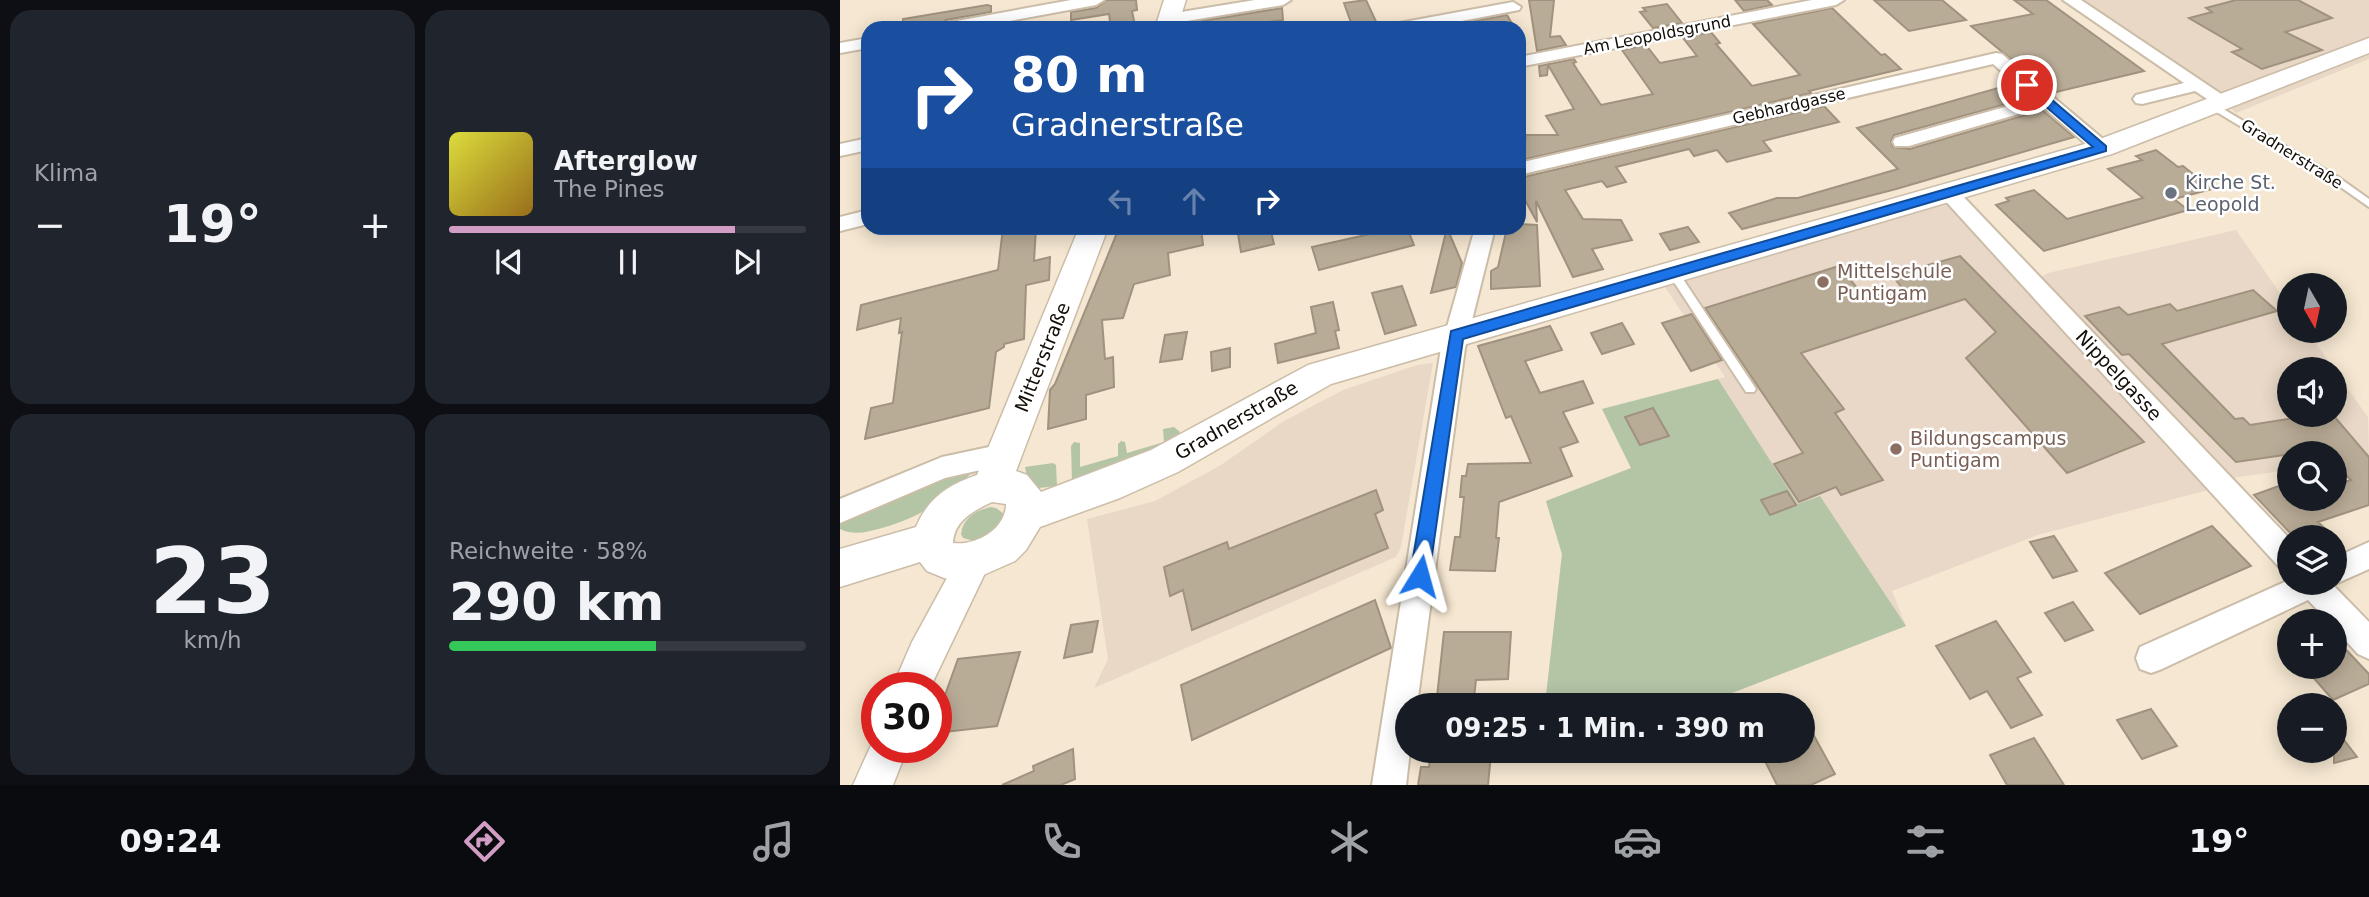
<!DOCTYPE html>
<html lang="de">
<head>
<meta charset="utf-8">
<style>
  :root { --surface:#171b24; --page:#20242c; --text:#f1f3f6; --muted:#9ea1a6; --line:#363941; --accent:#d29dc5 }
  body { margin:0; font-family:"DejaVu Sans",sans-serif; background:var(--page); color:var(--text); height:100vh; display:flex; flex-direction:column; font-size:26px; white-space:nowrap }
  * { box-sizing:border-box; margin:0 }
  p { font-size:23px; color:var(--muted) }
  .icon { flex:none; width:38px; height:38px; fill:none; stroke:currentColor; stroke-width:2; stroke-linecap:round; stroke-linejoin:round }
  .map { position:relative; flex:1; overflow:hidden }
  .panel { display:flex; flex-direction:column; gap:10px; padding:10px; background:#0d0f14; width:840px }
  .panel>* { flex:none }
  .top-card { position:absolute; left:21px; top:21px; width:665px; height:214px; border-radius:21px; box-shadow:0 4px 18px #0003; background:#1a4fa0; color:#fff; overflow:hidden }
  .needle { width:46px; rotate:171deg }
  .buttons { position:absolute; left:1437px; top:273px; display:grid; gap:14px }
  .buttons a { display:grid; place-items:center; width:70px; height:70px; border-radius:50%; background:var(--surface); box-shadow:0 4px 18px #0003; font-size:35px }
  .speed { position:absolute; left:21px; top:672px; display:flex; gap:14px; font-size:35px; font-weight:700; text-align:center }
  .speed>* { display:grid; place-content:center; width:91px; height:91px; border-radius:50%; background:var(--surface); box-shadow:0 4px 18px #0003; line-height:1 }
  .speed .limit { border:10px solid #d22; background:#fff; color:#111 }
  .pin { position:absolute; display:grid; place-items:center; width:60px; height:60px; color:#fff; margin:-30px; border:4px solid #fff; border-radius:50%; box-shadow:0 2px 7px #0007 }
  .me { position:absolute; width:77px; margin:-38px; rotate:8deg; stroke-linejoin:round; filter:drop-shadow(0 0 5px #0008) }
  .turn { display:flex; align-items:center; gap:24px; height:147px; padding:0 35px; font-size:32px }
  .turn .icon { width:91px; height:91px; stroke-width:2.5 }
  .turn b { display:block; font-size:49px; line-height:60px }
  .lanes { display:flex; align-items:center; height:66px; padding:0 35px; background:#0003; justify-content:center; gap:35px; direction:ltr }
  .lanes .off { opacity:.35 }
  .big { font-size:52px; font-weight:800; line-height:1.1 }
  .panel .card { flex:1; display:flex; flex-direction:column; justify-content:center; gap:10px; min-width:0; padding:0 24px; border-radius:21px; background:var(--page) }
  .panel .dial { align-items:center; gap:0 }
  .dial b { font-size:91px; line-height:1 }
  .song { display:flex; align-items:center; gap:21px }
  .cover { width:84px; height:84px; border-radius:10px; background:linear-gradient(135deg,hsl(60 70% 55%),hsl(40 70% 35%)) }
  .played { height:7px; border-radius:4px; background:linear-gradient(90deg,var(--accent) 80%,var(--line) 80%) }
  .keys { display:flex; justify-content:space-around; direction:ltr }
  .heat { display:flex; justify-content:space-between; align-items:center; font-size:38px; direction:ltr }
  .charge { height:10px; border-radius:5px; background:linear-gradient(90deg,#34c759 58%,var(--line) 0) }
  .panel .tiles { flex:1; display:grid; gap:10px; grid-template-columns:repeat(2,1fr) }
  .trip { position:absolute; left:555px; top:693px; width:420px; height:70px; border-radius:35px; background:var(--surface); box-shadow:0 4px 18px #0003; font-weight:800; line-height:70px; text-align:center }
  .tab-bar { display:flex; height:112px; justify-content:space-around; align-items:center; background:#090b0e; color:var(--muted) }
  .tab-bar .icon { width:49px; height:49px }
  .tab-bar .active { color:var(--accent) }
  .tab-bar b { font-size:32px; color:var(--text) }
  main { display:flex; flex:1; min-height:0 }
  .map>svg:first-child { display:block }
  .commercial { fill:#e9d8c6 }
  .education { fill:#e9d8c7 }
  .green { fill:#b4c5a6 }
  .building { fill:#b9ac97; stroke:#a0927e; stroke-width:2 }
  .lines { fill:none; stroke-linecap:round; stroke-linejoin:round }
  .service-casing { stroke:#cbbda8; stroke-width:4 }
  .minor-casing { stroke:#cbbda8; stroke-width:4 }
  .tertiary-casing { stroke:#cbbda8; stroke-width:3 }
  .secondary-casing { stroke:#cbbda8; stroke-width:3 }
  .service { fill:#fff; fill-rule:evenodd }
  .minor { fill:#fff; fill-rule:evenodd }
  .tertiary { fill:#fff; fill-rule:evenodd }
  .secondary { fill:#fff; fill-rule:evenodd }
  .route { fill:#1a73e8; stroke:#114b97; stroke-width:2 }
  .worship-dot { fill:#6b7280; stroke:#fff; stroke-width:2.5 }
  .education-dot { fill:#8d6e63; stroke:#fff; stroke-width:2.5 }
  .labels { text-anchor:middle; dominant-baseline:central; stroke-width:5; stroke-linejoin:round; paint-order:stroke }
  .far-street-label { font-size:16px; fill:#120d06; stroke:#fff }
  .worship-label { font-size:19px; fill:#5b616d; stroke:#fff; text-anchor:start }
  .education-label { font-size:19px; fill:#785e54; stroke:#fff; text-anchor:start }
  .street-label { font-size:19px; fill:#120d06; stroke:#fff }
</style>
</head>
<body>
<main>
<section class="panel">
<div class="tiles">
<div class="card"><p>Klima</p>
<div class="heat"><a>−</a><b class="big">19°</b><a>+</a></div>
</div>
<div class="card">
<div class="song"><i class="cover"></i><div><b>Afterglow</b><p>The Pines</p></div></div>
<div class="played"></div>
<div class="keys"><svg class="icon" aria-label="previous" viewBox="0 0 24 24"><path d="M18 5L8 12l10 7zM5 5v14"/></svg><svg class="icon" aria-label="pause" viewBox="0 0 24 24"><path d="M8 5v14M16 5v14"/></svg><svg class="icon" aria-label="next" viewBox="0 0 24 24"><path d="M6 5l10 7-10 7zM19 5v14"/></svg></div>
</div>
<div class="card dial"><b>23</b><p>km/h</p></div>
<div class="card"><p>Reichweite · 58%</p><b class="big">290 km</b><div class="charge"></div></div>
</div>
</section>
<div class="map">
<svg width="1529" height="785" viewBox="0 0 1529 785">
  <rect width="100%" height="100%" fill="#f5e7d1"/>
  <g class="commercial">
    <polygon points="1231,0 1529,0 1529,59 1396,113 1384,102"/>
    <polygon points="593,363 561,547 556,557 254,688 268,659 247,519 315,501 381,465 444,421 503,390 577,365"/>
  </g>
  <polygon class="education" points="1117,201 1193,282 1208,273 1396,230 1449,306 1449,331 1467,331 1494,369 1449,369 1449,415 1494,415 1494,370 1528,417 1529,457 1495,462 1494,453 1449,453 1449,470 1398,477 1368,490 1198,535 1052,591 1066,626 861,705 705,705 722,554 706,501 791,468 762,409 885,377 823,284"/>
  <g class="green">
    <polygon points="878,379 958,504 980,496 1066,626 861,705 705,705 722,554 706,501 791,468 762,409"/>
    <path d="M334,427L340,432C334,448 252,475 232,482L231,446L234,442L240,443V467L278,456V444L281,441L285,442L287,453L324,442L323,429Z"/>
    <polygon points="213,463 216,465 217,486 199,488 187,477 185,467"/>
    <path d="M136,468C107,499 84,516 42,528C27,532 14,536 0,529V517L88,478Z"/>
    <path d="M150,507L156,508L164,514L162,525L137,542L123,538L121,534C123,518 135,511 150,507Z"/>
  </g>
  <g class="building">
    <polygon points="266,0 296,0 297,10 292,11 295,26 271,28 269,14 231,20 231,12 256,8"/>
    <polygon points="526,0 539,28 513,28 504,3"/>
    <polygon points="689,0 714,0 710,37 720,36 726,45 697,51"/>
    <polygon points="895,0 927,0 932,5 904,11"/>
    <polygon points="1034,0 1102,0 1126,20 1069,31"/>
    <polygon points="1174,0 1206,0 1304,71 1212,93 1131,26 1193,14"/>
    <polygon points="1396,0 1458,0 1492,18 1445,32 1482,50 1422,69 1392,52 1402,49 1349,18 1372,12 1366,8"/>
    <polygon points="827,4 842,23 813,28 800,12 806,11 803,8"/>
    <polygon points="147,5 151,6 151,12 106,20 96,28 64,28 63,19"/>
    <polygon points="442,8 443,20 429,22 430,28 348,28 349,23"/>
    <polygon points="992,8 1041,55 1045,54 1061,69 969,91 971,93 682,160 686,135 718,135 706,116 734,109 708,65 707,75 700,76 699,66 734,59 736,62 733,63 738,71 761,105 813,94 782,50 806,45 820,63 857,56 843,38 871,32 880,43 876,44 912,86 960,75 913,24"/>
    <polygon points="667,15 674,27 618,28 618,24"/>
    <polygon points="1172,84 1188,98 1054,135 1051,141 1053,147 1070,149 1202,110 1234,137 1056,189 902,229 889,213 937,198 958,198 1058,169 1017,128"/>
    <polygon points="984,106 999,122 923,141 931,151 887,162 877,150 854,156 849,149 776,167 786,182 767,187 762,181 725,190 743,219 781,220 792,240 752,249 763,269 733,277 696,201 697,222 679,189 680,178"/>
    <polygon points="1316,150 1338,167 1343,166 1372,189 1334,199 1348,210 1204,251 1156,205 1169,201 1166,198 1194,190 1227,219 1303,198 1268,169 1302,160 1296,156"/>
    <polygon points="679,224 697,225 700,286 651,289 651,271 658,267 667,228 679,228"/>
    <polygon points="848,227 859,242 830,250 820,234"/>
    <polygon points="163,228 196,228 194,261 210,257 209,280 186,285 184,339 164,344 164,347 156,352 149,408 25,439 31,408 53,403 62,332 59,333 61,318 17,330 21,305 158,270"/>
    <polygon points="309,228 361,228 363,245 328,253 330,275 294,284 283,318 262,320 265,359 273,357 274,387 246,395 246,419 208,429 210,390 215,384 277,233 309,231"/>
    <polygon points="397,228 430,228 434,244 401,252"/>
    <polygon points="557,228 567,228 574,245 479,270 472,247"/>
    <polygon points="607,228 622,263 616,287 591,293"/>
    <polygon points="1120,256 1304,442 1227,473 1126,358 1156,332 1125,299 961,353 1004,409 995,413 1043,480 1001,495 996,487 959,502 934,464 963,453 865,308 999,266 1026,299 1062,288 1052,275"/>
    <polygon points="562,286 576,325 545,334 532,293"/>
    <polygon points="1413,290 1437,311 1322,344 1395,419 1403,418 1410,425 1473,415 1493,415 1529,457 1529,505 1478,522 1494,537 1454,537 1414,495 1439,486 1449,499 1494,499 1494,485 1511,480 1494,464 1494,453 1483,453 1480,450 1396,462 1289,354 1282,355 1245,316 1279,307 1288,315 1330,304 1337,311"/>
    <polygon points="493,302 499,330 495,331 499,348 438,363 435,344 476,333 471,307"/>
    <polygon points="852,314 882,360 851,371 822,323"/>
    <polygon points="782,323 794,344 762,354 751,333"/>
    <polygon points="710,326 722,350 685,361 700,393 743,381 753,403 723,412 738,442 720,448 732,476 659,502 656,538 659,538 655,571 610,570 615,537 620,537 624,497 620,497 622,476 626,476 628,464 691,463 671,416 666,418 638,346"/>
    <polygon points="347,332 342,359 320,362 325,335"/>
    <polygon points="390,348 390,367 372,371 371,352"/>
    <polygon points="813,408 829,436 800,445 785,417"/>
    <polygon points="536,490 543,510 535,514 548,548 352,630 343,590 330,596 324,567 387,542 389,549"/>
    <polygon points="947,491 956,505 930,515 921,500"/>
    <polygon points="1372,526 1411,566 1300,614 1265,573"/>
    <polygon points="1214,536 1237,571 1213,578 1190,542"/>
    <polygon points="535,600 551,648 352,740 341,685"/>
    <polygon points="1233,602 1253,630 1225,641 1205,613"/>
    <polygon points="258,621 252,652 224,658 231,625"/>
    <polygon points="1156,621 1191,672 1177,678 1202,715 1171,728 1147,691 1130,699 1096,646"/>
    <polygon points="604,632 671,632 668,679 636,680 634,697 597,697"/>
    <polygon points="1494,637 1529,674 1529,684 1493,700 1464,667 1494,667"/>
    <polygon points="180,652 157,726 96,733 96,720 118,659"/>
    <polygon points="1311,709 1337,746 1302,759 1277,720"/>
    <polygon points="962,714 995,774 971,785 937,785 920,751 962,751"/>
    <polygon points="1494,727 1517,757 1494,763"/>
    <polygon points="1194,738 1224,785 1167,785 1150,755"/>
    <polygon points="233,749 235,779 221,785 162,785 194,771 193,766"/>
    <polygon points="591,751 635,751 634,754 651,754 648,785 578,785 581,767 589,767"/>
  </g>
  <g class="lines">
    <defs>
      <g id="service">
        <polygon points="1373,103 1498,177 1529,199 1529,207 1492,181 1370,108 1369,106"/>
        <polygon points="833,269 837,270 914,386 916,389 914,392 906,392 828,273"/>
      </g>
      <g id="minor">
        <polygon points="231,0 264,0 256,5 132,28 98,28 106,23"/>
        <polygon points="415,0 451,0 443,5 329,24 321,19 329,14"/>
        <polygon points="972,0 1004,0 996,5 679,67 679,57"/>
        <polygon points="1223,0 1241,0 1393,102 1390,106 1378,106 1355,91 1302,104 1296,103 1293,99 1296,95 1344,83"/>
        <polygon points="673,2 681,7 679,10 585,28 551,28 559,23"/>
        <polygon points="28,38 28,48 0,53 0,43"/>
        <polygon points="1156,53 1162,54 1269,144 1271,148 1269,152 1255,152 1203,107 1069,146 1055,146 1053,142 1055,138 1193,99 1153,64 679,175 679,163"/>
        <polygon points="28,138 28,150 0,156 0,144"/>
        <polygon points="1108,186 1115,188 1449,538 1449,571 1439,567 1101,196 1098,192 1101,188"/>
        <polygon points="28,210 28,224 0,231 0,217"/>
        <polygon points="635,228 655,228 625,348 577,705 567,705 567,751 570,751 566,785 532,785 601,348"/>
        <polygon points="163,444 172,447 176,455 172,463 105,478 0,523 0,499 102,457"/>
        <polygon points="1529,542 1529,569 1493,585 1529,622 1529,659 1518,654 1494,628 1494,621 1488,621 1468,600 1322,669 1311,673 1300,669 1296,658 1300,647 1449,580 1449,583 1494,583 1494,558"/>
      </g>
      <g id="tertiary">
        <polygon points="130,544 142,549 147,560 147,569 90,688 52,688 72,642 113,567 118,549"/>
        <polygon points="37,732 37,747 68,747 53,785 13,785"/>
      </g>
      <g id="secondary">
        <polygon points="324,0 346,0 337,28 315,28"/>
        <path d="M1529,38V53L1272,154L491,384L338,472L280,498L200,527L186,550L175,561L132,580L118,581L104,578L87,571L80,562L0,587V549L76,527C88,498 108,485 137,475L239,228H268L176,471L187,475L201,492L311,450L468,365L1252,142ZM152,502L166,504C166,529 136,546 113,543C114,521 133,511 152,502Z"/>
      </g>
    </defs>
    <use href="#service" class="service-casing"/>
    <use href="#minor" class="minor-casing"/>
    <use href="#tertiary" class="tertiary-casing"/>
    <use href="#secondary" class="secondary-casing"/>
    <use href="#service" class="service"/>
    <use href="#minor" class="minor"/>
    <use href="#tertiary" class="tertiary"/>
    <use href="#secondary" class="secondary"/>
  </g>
  <polygon class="route" points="1183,82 1191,82 1266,146 1266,151 623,339 589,576 586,583 580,585 573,583 570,576 611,331 1253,147 1183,87"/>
  <circle class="worship-dot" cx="1331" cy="193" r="7"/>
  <g class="education-dot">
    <circle cx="983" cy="282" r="7"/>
    <circle cx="1056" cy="449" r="7"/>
  </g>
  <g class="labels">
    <g class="far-street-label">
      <text transform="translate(817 35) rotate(-11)">Am Leopoldsgrund</text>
      <text transform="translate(949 106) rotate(-13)">Gebhardgasse</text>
      <text transform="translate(1452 154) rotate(32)">Gradnerstraße</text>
    </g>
    <g class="worship-label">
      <text x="1345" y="182">Kirche St.<tspan x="1345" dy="22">Leopold</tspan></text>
    </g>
    <g class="education-label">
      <text x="997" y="271">Mittelschule<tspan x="997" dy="22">Puntigam</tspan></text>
      <text x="1070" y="438">Bildungscampus<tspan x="1070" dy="22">Puntigam</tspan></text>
    </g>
    <g class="street-label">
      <text transform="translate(202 357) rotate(-68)">Mitterstraße</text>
      <text transform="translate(1279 375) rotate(47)">Nippelgasse</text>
      <text transform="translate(396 420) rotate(-30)">Gradnerstraße</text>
    </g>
  </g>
</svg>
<div class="buttons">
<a><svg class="needle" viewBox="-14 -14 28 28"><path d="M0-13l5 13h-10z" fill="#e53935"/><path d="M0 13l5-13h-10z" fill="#9ea1a6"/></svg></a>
<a><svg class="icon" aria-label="sound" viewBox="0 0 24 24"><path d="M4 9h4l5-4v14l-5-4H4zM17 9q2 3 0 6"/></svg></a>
<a><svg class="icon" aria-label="search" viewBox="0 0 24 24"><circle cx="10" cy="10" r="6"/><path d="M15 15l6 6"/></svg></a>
<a><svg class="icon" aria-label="layers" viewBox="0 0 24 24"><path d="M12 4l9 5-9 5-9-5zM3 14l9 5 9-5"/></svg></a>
<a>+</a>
<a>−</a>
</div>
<div class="speed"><div class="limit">30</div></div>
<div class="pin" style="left:1187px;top:85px;background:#d93025"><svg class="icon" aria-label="arrive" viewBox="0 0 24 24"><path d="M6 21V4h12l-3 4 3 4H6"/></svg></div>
<svg class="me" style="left:580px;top:576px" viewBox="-20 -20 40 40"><path d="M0-17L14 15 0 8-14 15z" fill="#1a73e8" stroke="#fff" stroke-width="4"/></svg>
<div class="trip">09:25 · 1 Min. · 390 m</div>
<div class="top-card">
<div class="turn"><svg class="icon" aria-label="right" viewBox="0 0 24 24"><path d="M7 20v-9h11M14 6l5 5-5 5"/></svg><div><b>80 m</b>Gradnerstraße</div></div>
<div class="lanes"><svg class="icon off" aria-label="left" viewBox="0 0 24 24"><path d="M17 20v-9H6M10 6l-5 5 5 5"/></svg><svg class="icon off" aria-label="ahead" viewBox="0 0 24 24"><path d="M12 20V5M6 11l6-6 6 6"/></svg><svg class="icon" aria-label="right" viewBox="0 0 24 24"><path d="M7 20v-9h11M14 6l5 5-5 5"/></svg></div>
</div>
</div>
</main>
<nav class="tab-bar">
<b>09:24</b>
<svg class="icon active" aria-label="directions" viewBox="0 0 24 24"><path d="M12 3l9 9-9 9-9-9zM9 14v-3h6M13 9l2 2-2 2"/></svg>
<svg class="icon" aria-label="music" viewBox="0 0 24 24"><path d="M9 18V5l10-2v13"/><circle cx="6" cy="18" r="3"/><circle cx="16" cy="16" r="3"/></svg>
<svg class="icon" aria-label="phone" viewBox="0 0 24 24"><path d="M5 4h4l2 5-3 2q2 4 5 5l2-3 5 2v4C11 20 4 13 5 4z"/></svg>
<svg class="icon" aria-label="climate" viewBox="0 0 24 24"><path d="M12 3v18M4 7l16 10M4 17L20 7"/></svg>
<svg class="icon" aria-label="car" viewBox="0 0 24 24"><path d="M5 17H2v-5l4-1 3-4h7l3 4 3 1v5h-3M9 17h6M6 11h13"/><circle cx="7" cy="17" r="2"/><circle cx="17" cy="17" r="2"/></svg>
<svg class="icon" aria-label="filters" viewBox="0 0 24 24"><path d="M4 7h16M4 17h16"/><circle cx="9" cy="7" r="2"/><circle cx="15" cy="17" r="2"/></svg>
<b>19°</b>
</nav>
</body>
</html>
